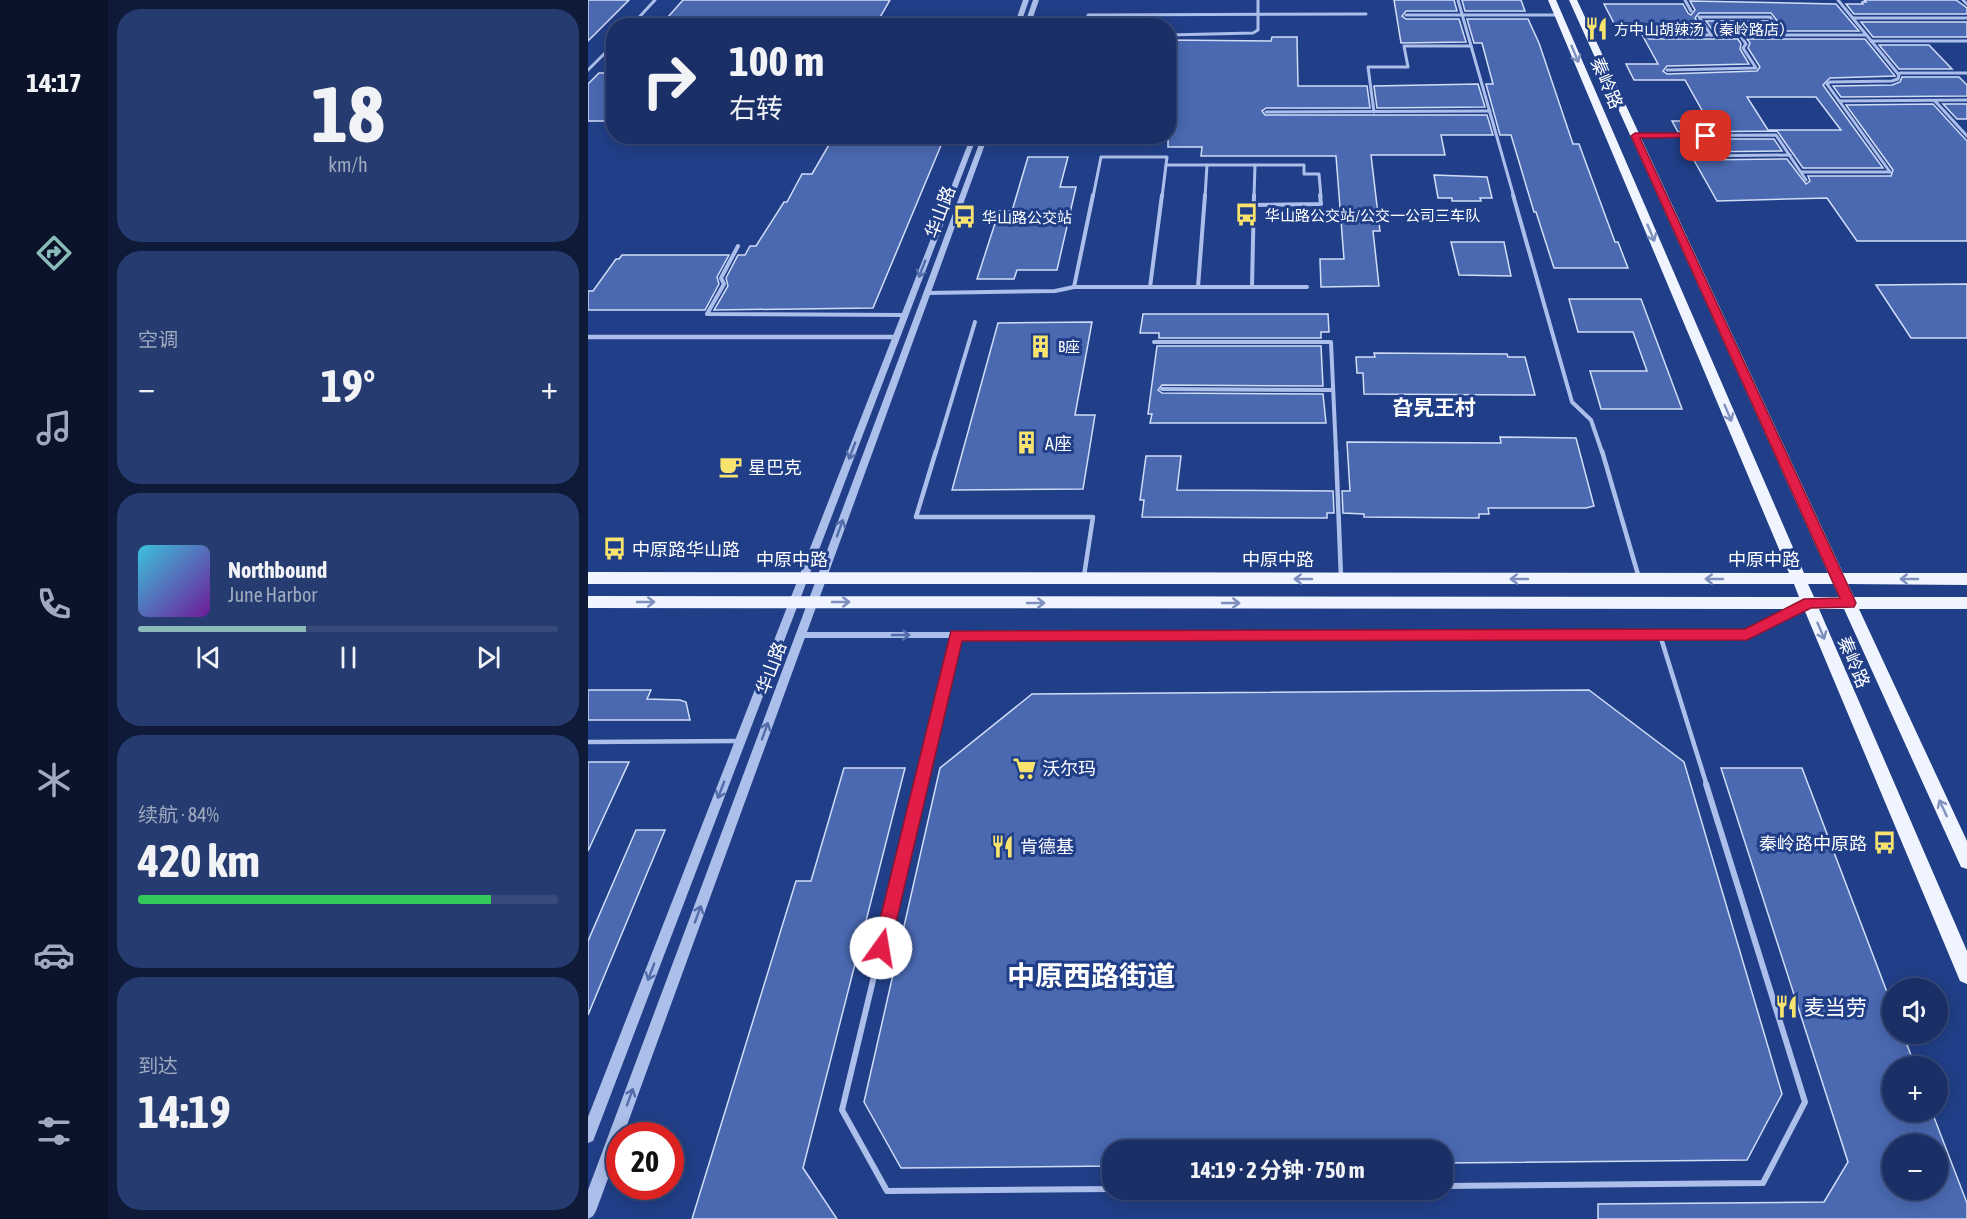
<!DOCTYPE html>
<html lang="zh">
<head>
<meta charset="utf-8">
<style>
  :root { --surface:#192f66; --page:#263b6f; --text:#f1f3f6; --muted:#9fa9bf; --line:#374a7a; --accent:#8bbbb9 }
  body { margin:0; font-family:"Asap Condensed","Noto Sans SC",sans-serif; background:var(--page); color:var(--text); height:100vh; display:flex; flex-direction:column; font-size:22px; white-space:nowrap }
  * { box-sizing:border-box; margin:0 }
  p { font-size:20px; color:var(--muted) }
  .icon { flex:none; width:33px; height:33px; fill:none; stroke:currentColor; stroke-width:2; stroke-linecap:round; stroke-linejoin:round }
  .map { position:relative; flex:1; overflow:hidden }
  .panel { display:flex; flex-direction:column; gap:9px; padding:9px; background:#0e1a38; width:480px }
  .panel>* { flex:none }
  .guide { position:absolute; left:18px; top:18px; width:570px; height:126px; border-radius:24px; box-shadow:0 3px 15px #0003,0 0 0 2px var(--line); background:#192f66; color:var(--text); overflow:hidden }
  .controls { position:absolute; left:1294px; top:978px; display:grid; gap:12px }
  .controls a { display:grid; place-items:center; width:66px; height:66px; border-radius:50%; background:var(--surface); box-shadow:0 3px 15px #0003,0 0 0 2px var(--line); font-size:30px }
  .speed { position:absolute; left:18px; top:1122px; display:flex; gap:12px; font-size:30px; font-weight:700; text-align:center }
  .speed>* { display:grid; place-content:center; width:78px; height:78px; border-radius:50%; background:var(--surface); box-shadow:0 3px 15px #0003,0 0 0 2px var(--line); line-height:1 }
  .speed .limit { border:9px solid #d22; background:#fff; color:#111 }
  .pin { position:absolute; display:grid; place-items:center; width:51px; height:51px; color:#fff; margin:-26px; border-radius:12px; box-shadow:0 3px 9px #0006 }
  .me { position:absolute; width:66px; margin:-33px; rotate:13deg; stroke-linejoin:round; filter:drop-shadow(0 0 4px #0008) }
  .turn { display:flex; align-items:center; gap:21px; height:126px; padding:0 24px; font-size:27px }
  .turn .icon { width:78px; height:78px; stroke-width:2.5 }
  .turn b { display:block; font-size:42px; line-height:51px }
  .big { font-size:45px; font-weight:700; line-height:1.1 }
  .panel .widget { flex:1; display:flex; flex-direction:column; justify-content:center; gap:9px; min-width:0; padding:0 21px; border-radius:24px; background:var(--page) }
  .panel .dial { align-items:center; gap:0 }
  .dial b { font-size:78px; line-height:1 }
  .song { display:flex; align-items:center; gap:18px }
  .cover { width:72px; height:72px; border-radius:9px; background:linear-gradient(135deg,hsl(190 70% 55%),hsl(280 70% 35%)) }
  .played { height:6px; border-radius:3px; background:linear-gradient(90deg,var(--accent) 40%,var(--line) 40%) }
  .keys { display:flex; justify-content:space-around; direction:ltr }
  .heat { display:flex; justify-content:space-between; align-items:center; font-size:33px; direction:ltr }
  .charge { height:9px; border-radius:4px; background:linear-gradient(90deg,#34c759 84%,var(--line) 0) }
  .trip { position:absolute; left:514px; top:1140px; width:351px; height:60px; border-radius:24px; background:var(--surface); box-shadow:0 3px 15px #0003,0 0 0 2px var(--line); font-weight:700; line-height:60px; text-align:center }
  main { display:flex; flex:1; min-height:0 }
  .tabs { display:flex; flex-direction:column; width:108px; justify-content:space-around; align-items:center; background:#0a1329; color:var(--muted) }
  .tabs .icon { width:42px; height:42px }
  .tabs .selected { color:var(--accent) }
  .tabs b { font-size:27px; color:var(--text) }
  .map>svg:first-child { display:block }
  .building { fill:#4a69b1; stroke:#d1ddf8; stroke-width:1.5; fill-rule:evenodd }
  .lines { fill:none; stroke-linecap:round; stroke-linejoin:round }
  .service-far3 { stroke:#acbfea; stroke-width:3 }
  .service-far2 { stroke:#acbfea; stroke-width:4 }
  .service-far1 { stroke:#acbfea; stroke-width:4.5 }
  .service { stroke:#acbfea; stroke-width:6 }
  .minor-far1 { stroke:#acbfea; stroke-width:4.5 }
  .minor { stroke:#acbfea; stroke-width:6 }
  .tertiary { fill:#acbfea; fill-rule:evenodd }
  .primary { fill:#f0f4fe; fill-rule:evenodd }
  .oneway { stroke:#7e90bd }
  .oneway2 { stroke:#526caa }
  .route { fill:#e11d48; stroke:#92132f; stroke-width:1.5 }
  .labels { text-anchor:middle; dominant-baseline:central; stroke-width:6; stroke-linejoin:round; paint-order:stroke }
  .far-poi-label { font-size:15px; fill:#fff; stroke:#213f88; text-anchor:start }
  .street-label { font-size:18px; fill:#fff; stroke:#213f88 }
  .poi-label { font-size:18px; fill:#fff; stroke:#213f88; text-anchor:start }
  .quarter-label { font-size:21px; font-weight:bold; fill:#fff; stroke:#213f88 }
  .near-poi-label { font-size:21px; fill:#fff; stroke:#213f88; text-anchor:start }
  .near-district-label { font-size:28px; font-weight:bold; fill:#fff; stroke:#213f88 }
</style>
</head>
<body>
<main>
<nav class="tabs">
<b>14:17</b>
<svg class="icon selected" aria-label="directions" viewBox="0 0 24 24"><path d="M12 3l9 9-9 9-9-9zM9 14v-3h6M13 9l2 2-2 2"/></svg>
<svg class="icon" aria-label="music" viewBox="0 0 24 24"><path d="M9 18V5l10-2v13"/><circle cx="6" cy="18" r="3"/><circle cx="16" cy="16" r="3"/></svg>
<svg class="icon" aria-label="phone" viewBox="0 0 24 24"><path d="M5 4h4l2 5-3 2q2 4 5 5l2-3 5 2v4C11 20 4 13 5 4z"/></svg>
<svg class="icon" aria-label="climate" viewBox="0 0 24 24"><path d="M12 3v18M4 7l16 10M4 17L20 7"/></svg>
<svg class="icon" aria-label="car" viewBox="0 0 24 24"><path d="M5 17H2v-5l4-1 3-4h7l3 4 3 1v5h-3M9 17h6M6 11h13"/><circle cx="7" cy="17" r="2"/><circle cx="17" cy="17" r="2"/></svg>
<svg class="icon" aria-label="filters" viewBox="0 0 24 24"><path d="M4 7h16M4 17h16"/><circle cx="9" cy="7" r="2"/><circle cx="15" cy="17" r="2"/></svg>
</nav>
<section class="panel">
<div class="widget dial"><b>18</b><p>km/h</p></div>
<div class="widget"><p>空调</p>
<div class="heat"><a>−</a><b class="big">19°</b><a>+</a></div>
</div>
<div class="widget">
<div class="song"><i class="cover"></i><div><b>Northbound</b><p>June Harbor</p></div></div>
<div class="played"></div>
<div class="keys"><svg class="icon" aria-label="previous" viewBox="0 0 24 24"><path d="M18 5L8 12l10 7zM5 5v14"/></svg><svg class="icon" aria-label="pause" viewBox="0 0 24 24"><path d="M8 5v14M16 5v14"/></svg><svg class="icon" aria-label="next" viewBox="0 0 24 24"><path d="M6 5l10 7-10 7zM19 5v14"/></svg></div>
</div>
<div class="widget"><p>续航 · 84%</p><b class="big">420 km</b><div class="charge"></div></div>
<div class="widget"><p>到达</p><b class="big">14:19</b></div>
</section>
<div class="map">
<svg width="1379" height="1219" viewBox="0 0 1379 1219">
  <rect width="100%" height="100%" fill="#213f88"/>
  <g class="building">
    <polygon points="0,0 41,0 0,41"/>
    <polygon points="95,0 302,0 287,26 72,26"/>
    <polygon points="806,0 866,0 869,11 818,11 814,16 818,19 871,19 878,42 813,43"/>
    <polygon points="874,0 933,0 937,11 877,11"/>
    <polygon points="1276,0 1368,0 1379,8 1379,14 1266,14 1258,4 1275,4 1274,2 1278,2"/>
    <path d="M1102,1L1248,4L1271,31H1197L1183,13H1111L1107,18L1116,31H1061L1057,36L1061,39H1150L1153,44L1152,49L1161,64L1079,66L1075,71L1079,74L1169,71L1172,67L1160,48L1162,43L1159,39H1277L1307,76L1242,78L1235,85L1295,168H1215L1189,131L1090,132L1084,121H1120L1097,80H1046L1038,64H1070L1052,31H1030L1016,4H1095L1100,13L1103,15L1107,10ZM1159,97H1228L1253,130H1180Z"/>
    <polygon points="879,19 940,19 951,43 985,144 991,144 1027,242 1030,242 1040,268 966,268 948,212 946,212 923,135 912,135 898,84 905,84 894,43 886,43"/>
    <polygon points="1118,21 1180,21 1188,31 1125,31"/>
    <polygon points="1273,22 1379,22 1379,37 1285,37"/>
    <polygon points="684,37 709,37 710,86 779,86 782,108 678,108 674,111 677,115 899,115 905,135 853,135 857,155 783,155 792,231 785,231 791,286 733,287 732,259 756,259 748,156 613,156 614,147 580,147 580,86 583,70 580,70 580,40 683,41"/>
    <polygon points="1291,45 1341,45 1364,69 1311,69"/>
    <polygon points="11,73 26,73 26,121 0,121 0,84"/>
    <polygon points="1314,77 1371,77 1379,85 1379,96 1253,97 1245,86 1304,85 1312,82"/>
    <polygon points="890,84 897,107 789,108 786,86"/>
    <polygon points="1345,104 1379,141 1379,241 1269,241 1239,198 1129,201 1094,139 1186,139 1194,151 1108,152 1104,157 1108,160 1199,159 1218,184 1222,181 1220,176 1303,176 1305,170 1258,105"/>
    <polygon points="1355,104 1379,104 1379,119 1369,119"/>
    <polygon points="242,143 354,143 285,308 126,310 140,286 138,278 150,255 157,255 162,246 168,246 196,202 199,202 214,174 224,174"/>
    <polygon points="440,157 480,157 472,187 488,187 469,270 429,270 426,279 389,279 411,211 424,211"/>
    <polygon points="846,175 899,177 904,198 892,198 893,201 864,201 864,198 850,198"/>
    <polygon points="863,242 916,242 923,276 871,275"/>
    <polygon points="34,255 141,255 129,277 131,284 117,310 0,310 0,291 5,291 28,259 31,259"/>
    <polygon points="1379,284 1379,338 1323,338 1288,285"/>
    <polygon points="981,299 1053,299 1094,409 1013,409 1002,371 1059,371 1045,332 990,332"/>
    <polygon points="555,314 740,314 741,332 733,332 733,338 571,338 571,333 552,333"/>
    <polygon points="504,322 487,415 507,415 495,489 364,490 410,323"/>
    <polygon points="569,346 733,346 735,386 574,385 570,390 574,393 735,394 738,423 562,423 564,414 560,414"/>
    <polygon points="786,353 919,354 920,357 937,357 947,395 776,394 775,373 769,373 768,357 787,357"/>
    <polygon points="912,437 988,438 1006,506 998,508 900,508 901,514 891,514 891,518 776,517 776,514 755,513 754,491 762,491 759,442 913,443"/>
    <polygon points="558,456 593,456 589,490 745,491 746,513 739,513 739,518 554,517 556,500 552,500"/>
    <polygon points="0,690 63,690 59,699 92,700 98,702 102,720 0,720"/>
    <polygon points="1001,690 1096,762 1194,1094 1159,1160 855,1163 855,1150 525,1150 525,1166 313,1168 276,1102 352,768 444,694"/>
    <polygon points="0,762 41,762 0,851"/>
    <polygon points="256,768 317,768 215,1168 249,1219 104,1219 208,881 223,881"/>
    <path d="M1133,768H1214L1305,1008V1034H1315L1327,1066H1305V1112H1344L1379,1203V1219H1010V1204L1236,1202L1260,1162ZM1305,1144H1350V1190H1305Z"/>
    <polygon points="48,830 77,830 0,1015 0,941"/>
  </g>
  <g class="lines">
    <g class="service-far3">
      <polyline points="870,0 926,197"/>
      <polyline points="1097,0 1103,11"/>
      <polyline points="1250,0 1311,75 1310,79 1304,81 1242,82 1239,84 1302,172"/>
      <polyline points="1375,0 1379,4"/>
      <polyline points="500,15 778,14"/>
      <polyline points="818,15 970,15"/>
      <polyline points="1265,18 1379,18"/>
      <polyline points="43,26 67,0"/>
      <polyline points="580,35 665,33 670,30 670,0"/>
      <polyline points="1061,35 1278,35"/>
      <polyline points="1123,35 1111,17 1182,17 1195,35"/>
      <polyline points="1283,41 1379,41"/>
      <polyline points="0,70 26,44"/>
      <polyline points="1079,70 1168,68 1155,48 1158,44 1152,35"/>
      <polyline points="1312,73 1379,73"/>
      <polyline points="1251,101 1379,100"/>
      <polyline points="1347,101 1379,136"/>
      <polyline points="678,112 902,111"/>
      <polyline points="786,112 780,67 820,67 816,46 883,46"/>
      <polyline points="1047,136 1188,135 1218,180"/>
      <polyline points="1108,156 1202,155"/>
      <polyline points="578,165 667,165 666,197"/>
      <polyline points="667,165 716,165 716,174 731,174 733,197"/>
      <polyline points="1213,172 1302,172"/>
      <polyline points="505,197 513,157 579,157 574,197"/>
      <polyline points="617,197 619,165"/>
    </g>
    <g class="service-far2">
      <polyline points="925,195 984,402 1003,420 1014,452"/>
      <polyline points="666,205 733,204 732,195"/>
      <polyline points="150,246 133,278 136,284 119,314 317,315"/>
      <polyline points="486,287 505,195"/>
      <polyline points="562,287 574,195"/>
      <polyline points="610,287 617,195"/>
      <polyline points="664,287 666,195"/>
      <polyline points="339,293 467,291 486,287 719,287"/>
      <polyline points="566,342 743,342 748,452"/>
      <polyline points="574,389 745,390"/>
      <polyline points="348,452 387,322"/>
    </g>
    <g class="service-far1">
      <polyline points="348,451 328,517 505,517 496,576"/>
      <polyline points="748,451 753,577"/>
      <polyline points="1014,451 1051,578"/>
      <polyline points="1072,635 1119,786"/>
      <polyline points="0,742 150,741"/>
      <polyline points="332,786 368,635"/>
    </g>
    <g class="service">
      <polyline points="332,784 254,1110 299,1191 525,1189"/>
      <polyline points="855,1186 1175,1183 1217,1102 1118,784"/>
    </g>
    <polyline class="minor-far1" points="0,337 308,337"/>
    <polyline class="minor" points="213,635 1159,635 1216,606"/>
    <g class="tertiary">
      <polygon points="435,0 441,0 432,26 426,26"/>
      <polygon points="445,0 451,0 442,26 436,26"/>
      <polygon points="383,136 389,136 7,1136 5,1141 0,1143 0,1117"/>
      <polygon points="394,136 400,136 35,1136 32,1136 32,1146 8,1211 5,1216 0,1219 0,1190"/>
    </g>
    <path class="primary" d="M960,0H968L1216,573H1240L981,0H989L1255,573H1379V585L1260,584L1266,597H1379V609H1271L1379,841V869L1373,867L1256,609H1231L1379,951V984L1372,981L1216,609L0,608V596L1211,597L1206,584H0V572L1201,573ZM1220,584H1245L1251,597H1226Z"/>
  </g>
  <defs><path id="oneway-shaft" d="M-6 0H5M1.5-3L5.5 0L1.5 3" fill="none" stroke-width="1.6" stroke-linecap="round" stroke-linejoin="round" transform="scale(1.5)"/></defs>
  <g class="oneway">
    <use href="#oneway-shaft" transform="translate(987 54) rotate(67)"/>
    <use href="#oneway-shaft" transform="translate(1063 233) rotate(67)"/>
    <use href="#oneway-shaft" transform="translate(1140 413) rotate(67)"/>
    <use href="#oneway-shaft" transform="translate(715 579) rotate(-180)"/>
    <use href="#oneway-shaft" transform="translate(931 579) rotate(-180)"/>
    <use href="#oneway-shaft" transform="translate(1126 579) rotate(180)"/>
    <use href="#oneway-shaft" transform="translate(1321 579) rotate(-180)"/>
    <use href="#oneway-shaft" transform="translate(58 602)"/>
    <use href="#oneway-shaft" transform="translate(253 602)"/>
    <use href="#oneway-shaft" transform="translate(448 603)"/>
    <use href="#oneway-shaft" transform="translate(643 603)"/>
    <use href="#oneway-shaft" transform="translate(1233 631) rotate(67)"/>
    <use href="#oneway-shaft" transform="translate(1355 808) rotate(-115)"/>
  </g>
  <g class="oneway2">
    <use href="#oneway-shaft" transform="translate(334 269) rotate(111)"/>
    <use href="#oneway-shaft" transform="translate(264 451) rotate(111)"/>
    <use href="#oneway-shaft" transform="translate(252 528) rotate(-70)"/>
    <use href="#oneway-shaft" transform="translate(313 635)"/>
    <use href="#oneway-shaft" transform="translate(177 731) rotate(-70)"/>
    <use href="#oneway-shaft" transform="translate(133 790) rotate(111)"/>
    <use href="#oneway-shaft" transform="translate(110 914) rotate(-70)"/>
    <use href="#oneway-shaft" transform="translate(63 972) rotate(111)"/>
    <use href="#oneway-shaft" transform="translate(42 1097) rotate(-70)"/>
  </g>
  <polygon class="route" points="1118,133 1121,134 1121,137 1052,138 1268,603 1266,607 1223,608 1159,640 374,641 302,948 299,954 293,956 287,954 285,948 363,631 1157,629 1216,599 1252,598 1043,136 1047,133"/>
  <defs>
    <symbol id="restaurant-bare" viewBox="-9 -9 18 18"><path d="M-5-6h1v4h1v-4h1v4h1v-4h1v5L-1.5 .5V6h-2V.5L-5-1ZM5-6V6H3V1.5H1.5Q1.5-4 5-6Z" fill="#f7e36e" stroke="#213f88" stroke-width="2.5" paint-order="stroke"/></symbol>
    <symbol id="bus-bare" viewBox="-9 -9 18 18"><path d="M-5-6H5V4H4V6H2V4H-2V6H-4V4H-5ZM-3.5-4V0h7V-4ZM-3.5 1.2v1.5H-2V1.2ZM2 1.2v1.5H3.5V1.2Z" fill="#f7e36e" stroke="#213f88" stroke-width="2.5" paint-order="stroke"/></symbol>
    <symbol id="building-bare" viewBox="-9 -9 18 18"><path d="M-4-6H4V6H1V3H-1V6H-4ZM-2.5-4.3h1.7v1.8h-1.7ZM.8-4.3h1.7v1.8H.8ZM-2.5-1h1.7V.8h-1.7ZM.8-1h1.7V.8H.8Z" fill="#f7e36e" stroke="#213f88" stroke-width="2.5" paint-order="stroke"/></symbol>
    <symbol id="cafe-bare" viewBox="-9 -9 18 18"><path d="M-5.5-4.5H6V0H3Q3 3.5 0 3.5H-2.5Q-5.5 3.5-5.5 0ZM3-3.2v2h1.7v-2ZM-6 4.5H4V6H-6Z" fill="#f7e36e" stroke="#213f88" stroke-width="2.5" paint-order="stroke"/></symbol>
    <symbol id="supermarket-bare" viewBox="-9 -9 18 18"><path d="M-6-5.5h2.5l.6 2H6L4.5 2H-2.5L-4.4-4H-6ZM-1.5 3.2a1.3 1.3 0 1 0 .1 0ZM3 3.2a1.3 1.3 0 1 0 .1 0Z" fill="#f7e36e" stroke="#213f88" stroke-width="2.5" paint-order="stroke"/></symbol>
  </defs>
  <g fill-rule="evenodd">
    <use href="#restaurant-bare" x="992" y="12" width="33" height="33"/>
    <use href="#bus-bare" x="642" y="198" width="33" height="33"/>
    <use href="#bus-bare" x="360" y="200" width="33" height="33"/>
    <use href="#building-bare" x="436" y="330" width="33" height="33"/>
    <use href="#building-bare" x="422" y="426" width="33" height="33"/>
    <use href="#cafe-bare" x="126" y="450" width="33" height="33"/>
    <use href="#bus-bare" x="10" y="532" width="33" height="33"/>
    <use href="#supermarket-bare" x="420" y="752" width="33" height="33"/>
    <use href="#bus-bare" x="1280" y="826" width="33" height="33"/>
    <use href="#restaurant-bare" x="398" y="830" width="33" height="33"/>
    <use href="#restaurant-bare" x="1182" y="990" width="33" height="33"/>
  </g>
  <g class="labels">
    <g class="far-poi-label">
      <text x="1026" y="29">方中山胡辣汤（秦岭路店）</text>
      <text x="677" y="215">华山路公交站/公交一公司三车队</text>
      <text x="394" y="217">华山路公交站</text>
      <text x="470" y="346">B座</text>
    </g>
    <g class="street-label">
      <text transform="translate(1019 83) rotate(67)">秦岭路</text>
      <text transform="translate(352 212) rotate(-70)">华山路</text>
      <text x="204" y="559">中原中路</text>
      <text x="690" y="559">中原中路</text>
      <text x="1176" y="559">中原中路</text>
      <text transform="translate(1266 662) rotate(67)">秦岭路</text>
      <text transform="translate(183 668) rotate(-70)">华山路</text>
    </g>
    <g class="poi-label">
      <text x="457" y="443">A座</text>
      <text x="160" y="467">星巴克</text>
      <text x="44" y="549">中原路华山路</text>
      <text x="454" y="768">沃尔玛</text>
      <text x="1279" y="843" text-anchor="end">秦岭路中原路</text>
      <text x="432" y="846">肯德基</text>
    </g>
    <g class="quarter-label">
      <text x="846" y="407">旮旯王村</text>
    </g>
    <g class="near-poi-label">
      <text x="1216" y="1007">麦当劳</text>
    </g>
    <g class="near-district-label">
      <text x="503" y="976">中原西路街道</text>
    </g>
  </g>
</svg>
<div class="controls">
<a><svg class="icon" aria-label="sound" viewBox="0 0 24 24"><path d="M4 9h4l5-4v14l-5-4H4zM17 9q2 3 0 6"/></svg></a>
<a>+</a>
<a>−</a>
</div>
<div class="speed"><div class="limit">20</div></div>
<div class="pin" style="left:1118px;top:136px;background:#d93025"><svg class="icon" aria-label="arrive" viewBox="0 0 24 24"><path d="M6 21V4h12l-3 4 3 4H6"/></svg></div>
<svg class="me" style="left:293px;top:948px" viewBox="-20 -20 40 40"><circle r="19" fill="#fff"/><path d="M0-13L10 11 0 6-10 11z" fill="#e11d48"/></svg>
<div class="trip">14:19 · 2 分钟 · 750 m</div>
<div class="guide">
<div class="turn"><svg class="icon" aria-label="right" viewBox="0 0 24 24"><path d="M7 20v-9h11M14 6l5 5-5 5"/></svg><div><b>100 m</b>右转</div></div>
</div>
</div>
</main>
</body>
</html>
